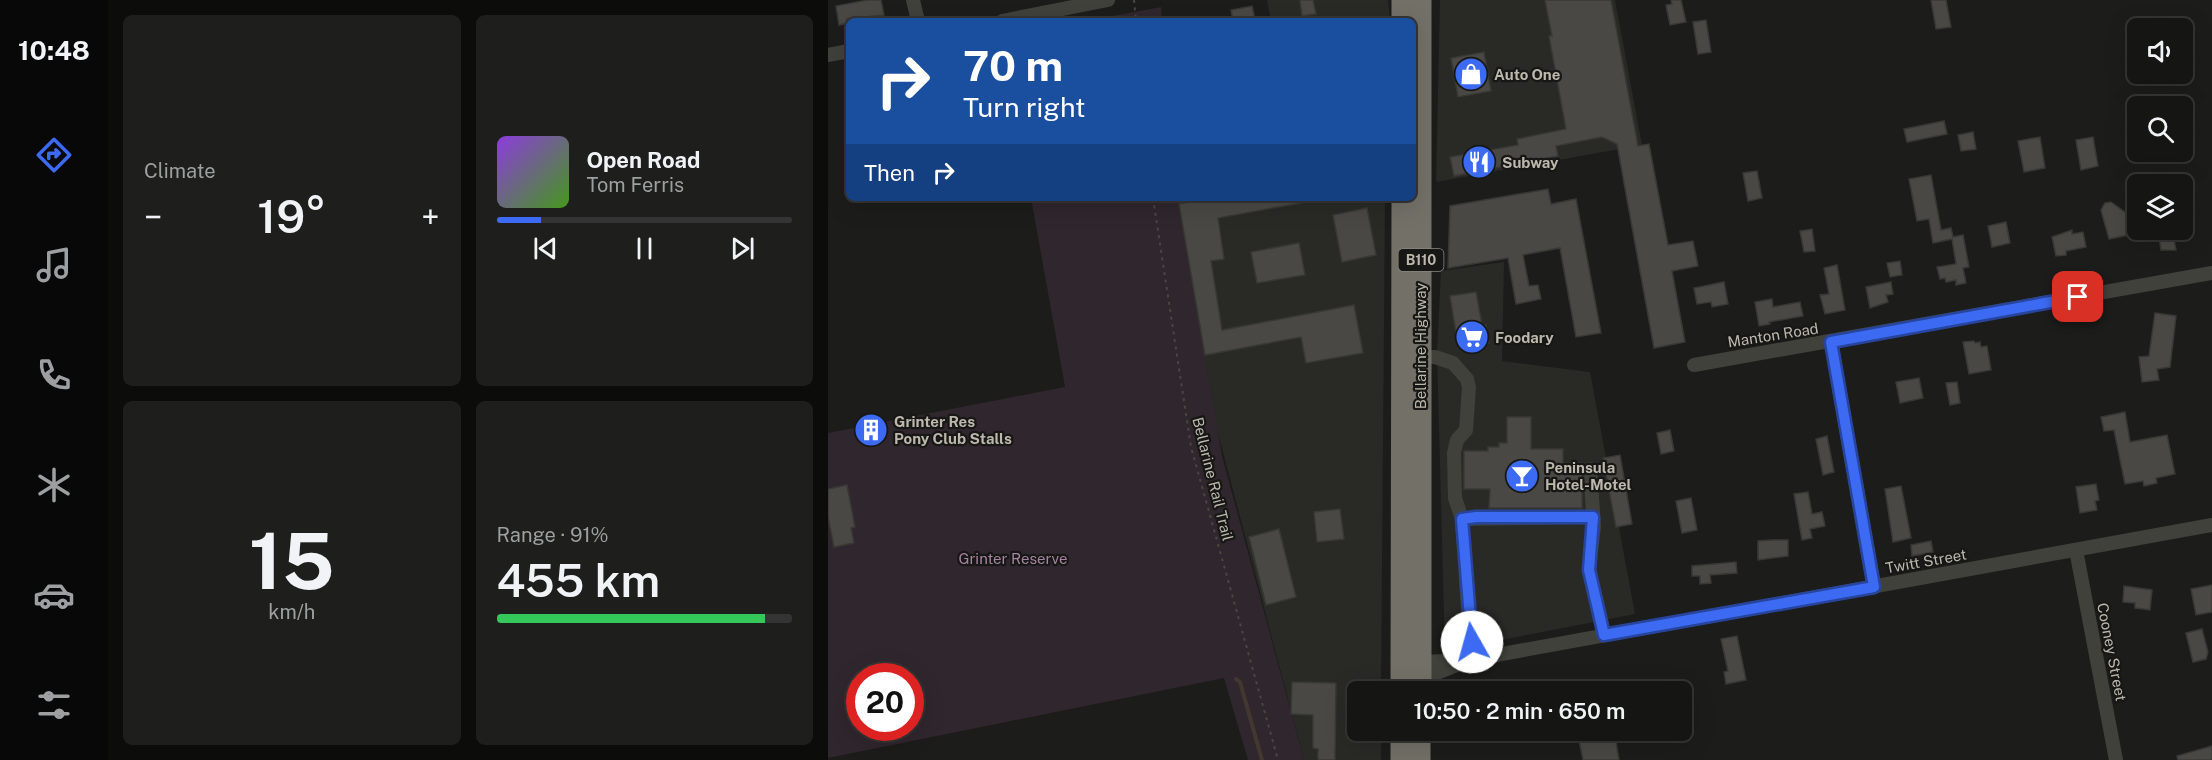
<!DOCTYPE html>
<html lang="en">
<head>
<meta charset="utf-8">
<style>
  :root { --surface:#151514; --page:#1e1e1d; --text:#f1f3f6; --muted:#9d9fa0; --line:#343434; --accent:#3c6af2 }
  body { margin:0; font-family:"Public Sans",sans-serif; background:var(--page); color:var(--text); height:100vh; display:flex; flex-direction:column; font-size:22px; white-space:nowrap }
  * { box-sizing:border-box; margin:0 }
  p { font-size:20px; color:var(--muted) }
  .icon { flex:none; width:33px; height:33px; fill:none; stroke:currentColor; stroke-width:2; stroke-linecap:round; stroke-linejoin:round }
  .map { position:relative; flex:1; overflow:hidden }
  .side { display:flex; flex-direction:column; gap:15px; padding:15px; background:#0c0c0b; width:720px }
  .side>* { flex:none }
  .banner { position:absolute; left:18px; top:18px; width:570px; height:183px; border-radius:9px; box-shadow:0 6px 24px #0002,0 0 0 2px var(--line); background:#1a4fa0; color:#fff; overflow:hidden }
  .buttons { position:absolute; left:1299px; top:18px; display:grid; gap:12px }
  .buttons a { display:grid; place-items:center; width:66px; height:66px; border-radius:9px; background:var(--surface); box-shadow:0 6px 24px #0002,0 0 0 2px var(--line); font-size:30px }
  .speed { position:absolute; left:18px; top:663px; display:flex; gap:12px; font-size:30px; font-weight:700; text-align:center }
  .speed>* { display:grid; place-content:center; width:78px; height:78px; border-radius:50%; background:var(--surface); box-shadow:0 6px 24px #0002,0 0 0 2px var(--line); line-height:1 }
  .speed .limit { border:9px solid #d22; background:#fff; color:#111 }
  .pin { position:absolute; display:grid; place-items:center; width:51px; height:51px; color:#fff; margin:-26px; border-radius:12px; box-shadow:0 3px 9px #0006 }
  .me { position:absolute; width:66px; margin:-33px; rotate:353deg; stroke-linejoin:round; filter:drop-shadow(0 0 4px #0008) }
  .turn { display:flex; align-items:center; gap:21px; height:126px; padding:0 18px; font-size:27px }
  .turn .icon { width:78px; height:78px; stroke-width:2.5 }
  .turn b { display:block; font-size:42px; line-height:51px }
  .then { display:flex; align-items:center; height:57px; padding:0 18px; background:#0003; gap:12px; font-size:22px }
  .big { font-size:45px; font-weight:600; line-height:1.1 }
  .side .card { flex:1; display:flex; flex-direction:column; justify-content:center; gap:9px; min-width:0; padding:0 21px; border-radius:9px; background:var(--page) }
  .side .dial { align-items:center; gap:0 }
  .dial b { font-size:78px; line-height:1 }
  .song { display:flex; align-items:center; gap:18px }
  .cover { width:72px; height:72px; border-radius:9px; background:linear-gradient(135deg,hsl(270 70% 55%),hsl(100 70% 35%)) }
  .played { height:6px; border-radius:3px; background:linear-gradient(90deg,var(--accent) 15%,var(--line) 15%) }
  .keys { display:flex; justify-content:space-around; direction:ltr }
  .heat { display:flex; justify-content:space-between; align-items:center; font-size:33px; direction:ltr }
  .charge { height:9px; border-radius:4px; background:linear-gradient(90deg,#34c759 91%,var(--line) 0) }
  .side .tiles { flex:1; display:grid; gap:15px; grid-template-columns:repeat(2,1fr) }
  .trip { position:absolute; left:519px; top:681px; width:345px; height:60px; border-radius:9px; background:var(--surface); box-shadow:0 6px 24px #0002,0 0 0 2px var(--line); font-weight:600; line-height:60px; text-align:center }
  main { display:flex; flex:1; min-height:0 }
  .tabs { display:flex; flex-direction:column; width:108px; justify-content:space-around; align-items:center; background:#080808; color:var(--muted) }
  .tabs .icon { width:42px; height:42px }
  .tabs .current { color:var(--accent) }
  .tabs b { font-size:27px; color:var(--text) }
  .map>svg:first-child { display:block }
  .built { fill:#292926 }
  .green { fill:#30262d; fill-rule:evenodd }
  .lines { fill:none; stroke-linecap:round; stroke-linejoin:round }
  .stream { stroke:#413930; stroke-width:4 }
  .building { fill:#494844; stroke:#383834; stroke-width:1.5 }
  .path { stroke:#484741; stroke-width:2; stroke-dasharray:3 4.5; stroke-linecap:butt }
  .minor { stroke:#41413b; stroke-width:14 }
  .highway { stroke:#727067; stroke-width:21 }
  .route-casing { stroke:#27459d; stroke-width:15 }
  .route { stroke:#3c6af2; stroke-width:10 }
  .labels { text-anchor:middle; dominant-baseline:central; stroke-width:4.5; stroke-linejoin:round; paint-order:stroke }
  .shield { fill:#171715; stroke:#8a887f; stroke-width:1.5 }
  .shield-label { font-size:14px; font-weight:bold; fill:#bcb8ad }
  .poi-label { font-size:15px; font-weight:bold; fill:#bcb8ad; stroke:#171715; text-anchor:start }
  .street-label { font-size:15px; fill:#bcb8ad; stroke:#171715 }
  .park-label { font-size:15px; fill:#a684a1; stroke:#171715 }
</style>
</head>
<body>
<main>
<nav class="tabs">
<b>10:48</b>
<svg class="icon current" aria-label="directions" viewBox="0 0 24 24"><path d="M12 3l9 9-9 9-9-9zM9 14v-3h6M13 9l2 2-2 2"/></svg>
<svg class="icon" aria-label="music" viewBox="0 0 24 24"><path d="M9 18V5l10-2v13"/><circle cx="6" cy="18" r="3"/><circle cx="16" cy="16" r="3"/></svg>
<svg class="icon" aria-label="phone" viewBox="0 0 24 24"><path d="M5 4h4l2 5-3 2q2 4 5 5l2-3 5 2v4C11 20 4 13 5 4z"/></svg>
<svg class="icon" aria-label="climate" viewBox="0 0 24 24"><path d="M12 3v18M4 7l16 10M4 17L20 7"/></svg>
<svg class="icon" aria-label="car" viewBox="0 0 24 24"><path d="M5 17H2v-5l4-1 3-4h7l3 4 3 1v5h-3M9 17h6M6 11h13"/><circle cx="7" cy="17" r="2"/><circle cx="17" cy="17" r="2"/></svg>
<svg class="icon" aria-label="filters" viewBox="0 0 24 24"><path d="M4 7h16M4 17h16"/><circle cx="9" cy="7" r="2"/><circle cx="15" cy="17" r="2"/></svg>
</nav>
<section class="side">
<div class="tiles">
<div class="card"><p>Climate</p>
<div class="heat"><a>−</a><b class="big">19°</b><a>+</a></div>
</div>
<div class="card">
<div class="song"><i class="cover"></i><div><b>Open Road</b><p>Tom Ferris</p></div></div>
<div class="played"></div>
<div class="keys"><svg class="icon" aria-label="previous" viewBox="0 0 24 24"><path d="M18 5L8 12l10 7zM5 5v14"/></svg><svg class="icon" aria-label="pause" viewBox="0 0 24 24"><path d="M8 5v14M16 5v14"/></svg><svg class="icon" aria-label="next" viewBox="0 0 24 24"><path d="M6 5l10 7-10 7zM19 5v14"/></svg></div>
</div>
<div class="card dial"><b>15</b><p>km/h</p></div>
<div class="card"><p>Range · 91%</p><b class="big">455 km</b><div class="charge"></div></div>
</div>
</section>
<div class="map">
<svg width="1384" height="760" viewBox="0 0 1384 760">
  <rect width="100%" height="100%" fill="#1c1c1a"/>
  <g class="built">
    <polygon points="439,0 560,0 562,21 443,21"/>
    <polygon points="612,0 787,0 814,145 608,182"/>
    <polygon points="362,198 557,198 553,691 530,692 530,730 553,731 553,760 476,760 386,418 349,201"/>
    <polygon points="676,262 674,361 762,372 807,614 617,651 609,353 613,271"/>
  </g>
  <g class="green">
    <polygon points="333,7 334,21 263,21 263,20"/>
    <path d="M203,198H349L394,456L476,760H420L396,678L0,758V433L237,387ZM32,676H82V728H32Z"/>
  </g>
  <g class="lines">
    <polyline class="stream" points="408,679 412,682 434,760"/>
  </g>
  <g class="building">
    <polygon points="40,0 53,0 56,15 19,19 20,23 11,25 8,6"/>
    <polygon points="472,0 485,0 488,14 474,16"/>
    <polygon points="717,0 783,0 810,146 821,144 840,245 865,241 870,266 844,271 857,342 826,348 789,144 774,137 728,146 730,156 626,176 622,157 690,145 689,139 738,129 721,36 724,36"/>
    <polygon points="843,0 853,0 858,22 842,25 838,5 844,4"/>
    <polygon points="1103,0 1118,0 1123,27 1108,29"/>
    <polygon points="424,6 427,19 405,21 403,10"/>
    <polygon points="878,20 883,52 870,54 865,22"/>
    <polygon points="656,52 663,91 630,97 623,58"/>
    <polygon points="1116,121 1119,134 1079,142 1076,129"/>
    <polygon points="1145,132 1148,149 1133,151 1130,135"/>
    <polygon points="1212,137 1217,168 1196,172 1190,141"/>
    <polygon points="1265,137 1270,166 1253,170 1248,140"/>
    <polygon points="929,171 934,198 920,201 915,173"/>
    <polygon points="1103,175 1113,230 1123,228 1125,237 1135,235 1141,267 1135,268 1138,283 1128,285 1128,280 1118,282 1117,278 1112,279 1109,267 1128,264 1124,239 1105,243 1101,219 1089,221 1081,179"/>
    <polygon points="720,189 723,204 748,199 773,333 748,337 732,248 695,255 701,286 710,285 713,299 688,304 680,258 620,268 622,206"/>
    <polygon points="382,198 473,198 473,203 390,218 396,259 383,261 394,330 526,305 535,353 478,363 473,337 377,355 351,204"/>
    <polygon points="1283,202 1301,215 1310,213 1310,233 1281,239 1273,210 1277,203"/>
    <polygon points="539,208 548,255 514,262 505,215"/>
    <polygon points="1178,222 1182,243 1164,247 1160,226"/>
    <polygon points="984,229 987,251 976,252 972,231"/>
    <polygon points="1244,230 1244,234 1255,232 1258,247 1238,251 1238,255 1228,256 1224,237"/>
    <polygon points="1330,230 1352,230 1353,239 1346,240 1348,250 1333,250"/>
    <polygon points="471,243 477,275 429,283 423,252"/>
    <polygon points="1072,261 1074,275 1062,277 1059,263"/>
    <polygon points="1009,265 1017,310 997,314 992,295 1001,294 996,268"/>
    <polygon points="896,282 900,304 884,307 883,302 869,304 866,288"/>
    <polygon points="1063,282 1065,294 1058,295 1060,302 1042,308 1038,287"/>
    <polygon points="648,292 654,325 658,325 661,343 630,345 622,296"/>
    <polygon points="944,299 945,307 972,302 975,316 941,322 942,324 931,326 927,302"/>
    <polygon points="1327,313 1348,316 1342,367 1329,369 1331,380 1314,382 1311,357 1321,356"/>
    <polygon points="1146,341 1147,343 1152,342 1153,347 1159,346 1163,370 1141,374 1135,342"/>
    <polygon points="1091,378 1095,398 1072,403 1068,382"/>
    <polygon points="1129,382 1132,403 1122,405 1118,383"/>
    <polygon points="1297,412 1302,442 1339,435 1347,474 1328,478 1329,483 1316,486 1315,481 1297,484 1286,430 1276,431 1273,417"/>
    <polygon points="679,417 703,417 703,449 735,449 735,463 754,463 754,508 661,508 662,489 636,489 636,451 660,451 660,447 671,447 671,443 679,443"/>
    <polygon points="842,430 846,451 833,454 829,433"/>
    <polygon points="999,436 1006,472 995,475 988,439"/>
    <polygon points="792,455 804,524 788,527 775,458"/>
    <polygon points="1268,484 1271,500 1267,501 1269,510 1252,513 1248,487"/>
    <polygon points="19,485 27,527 23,528 26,543 6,547 0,517 0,489"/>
    <polygon points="1073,486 1083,538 1065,542 1057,489"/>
    <polygon points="980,492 984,514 994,512 997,526 982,529 984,538 974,540 966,494"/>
    <polygon points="863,498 869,530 854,533 848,501"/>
    <polygon points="512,509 516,539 489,542 486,512"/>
    <polygon points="451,529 468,597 438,605 421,537"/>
    <polygon points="944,540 960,540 960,556 930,560 930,541"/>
    <polygon points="1103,541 1105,552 1084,556 1083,545"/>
    <polygon points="908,562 909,573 882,575 883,583 872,584 872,576 864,576 864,566"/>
    <polygon points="1384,585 1384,612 1368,615 1363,589"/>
    <polygon points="1296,586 1324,590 1322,610 1307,608 1307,603 1295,602"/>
    <polygon points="1374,629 1380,652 1378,659 1365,662 1358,633"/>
    <polygon points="909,636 918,680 898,684 896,672 900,671 893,639"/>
    <polygon points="464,682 508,683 507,760 490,760 490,749 485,748 485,715 463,714"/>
    <polygon points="749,730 786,730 791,760 755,760"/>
    <polygon points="1384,746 1384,760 1350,760 1349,756"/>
  </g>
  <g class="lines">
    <g class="path">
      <polyline points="306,0 308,21"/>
      <polyline points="325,198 363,447 450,760"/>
    </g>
    <g class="minor">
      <polyline points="85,0 90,21"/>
      <polyline points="174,21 280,0"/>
      <polyline points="0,55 21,51"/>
      <polyline points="1003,342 1046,587"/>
      <polyline points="592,357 607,357 625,363 639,379 641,387 638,430 629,440 626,453 627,498 634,519 641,625 646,659"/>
      <polyline points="866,365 1384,273"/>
      <polyline points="762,469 766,526 761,570 776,635"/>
      <polyline points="634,519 765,517"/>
      <polyline points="1248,550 1288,760"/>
      <polyline points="586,666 593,662 641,660 1384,525"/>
      <polyline points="587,677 601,676 634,663"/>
    </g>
    <g class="highway">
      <polyline points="574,21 574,0"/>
      <polyline points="573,692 574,198"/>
      <polyline points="593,692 593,0"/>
      <polyline points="573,760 573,730"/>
      <polyline points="592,760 592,730"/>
    </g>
  </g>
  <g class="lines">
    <defs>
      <polyline id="route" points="644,642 634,519 648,517 765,517 761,570 776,635 1046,587 1003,342 1250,297"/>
    </defs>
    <use href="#route" class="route-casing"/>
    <use href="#route" class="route"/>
  </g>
  <defs>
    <symbol id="shop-disc" viewBox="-11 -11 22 22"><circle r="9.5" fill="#3c6af2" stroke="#171715"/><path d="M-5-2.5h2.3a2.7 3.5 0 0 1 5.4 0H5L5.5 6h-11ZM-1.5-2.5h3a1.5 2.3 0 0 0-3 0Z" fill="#fff"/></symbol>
    <symbol id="restaurant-disc" viewBox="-11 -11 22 22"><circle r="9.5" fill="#3c6af2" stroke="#171715"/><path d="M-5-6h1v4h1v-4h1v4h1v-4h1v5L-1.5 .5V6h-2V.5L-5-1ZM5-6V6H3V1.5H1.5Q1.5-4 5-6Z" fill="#fff"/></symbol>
    <symbol id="supermarket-disc" viewBox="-11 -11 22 22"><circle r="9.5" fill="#3c6af2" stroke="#171715"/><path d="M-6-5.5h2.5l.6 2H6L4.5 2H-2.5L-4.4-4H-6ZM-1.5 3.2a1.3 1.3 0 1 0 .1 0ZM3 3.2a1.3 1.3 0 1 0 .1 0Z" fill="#fff"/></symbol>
    <symbol id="building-disc" viewBox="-11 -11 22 22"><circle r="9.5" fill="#3c6af2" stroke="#171715"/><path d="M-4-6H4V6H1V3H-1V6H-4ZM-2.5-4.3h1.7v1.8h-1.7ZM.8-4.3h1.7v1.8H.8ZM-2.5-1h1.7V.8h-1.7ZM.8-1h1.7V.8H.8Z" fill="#fff"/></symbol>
    <symbol id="bar-disc" viewBox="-11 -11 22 22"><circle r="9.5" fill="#3c6af2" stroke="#171715"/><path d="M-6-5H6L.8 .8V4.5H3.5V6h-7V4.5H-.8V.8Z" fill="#fff"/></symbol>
  </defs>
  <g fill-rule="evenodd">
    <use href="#shop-disc" x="624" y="55" width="38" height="38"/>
    <use href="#restaurant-disc" x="632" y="143" width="38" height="38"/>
    <use href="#supermarket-disc" x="625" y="318" width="38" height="38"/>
    <use href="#building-disc" x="24" y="411" width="38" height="38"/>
    <use href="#bar-disc" x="675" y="457" width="38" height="38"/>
  </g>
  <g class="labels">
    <rect class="shield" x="570.5" y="249" width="45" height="22" rx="4.5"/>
    <g class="shield-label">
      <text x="593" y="260">B110</text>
    </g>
    <g class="poi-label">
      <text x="666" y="74">Auto One</text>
      <text x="674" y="162">Subway</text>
      <text x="667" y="337">Foodary</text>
      <text x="66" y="421">Grinter Res<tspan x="66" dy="17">Pony Club Stalls</tspan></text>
      <text x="717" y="467">Peninsula<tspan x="717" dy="17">Hotel-Motel</tspan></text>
    </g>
    <g class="street-label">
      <text transform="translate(945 335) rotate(-9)">Manton Road</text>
      <text transform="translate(592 346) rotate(-90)">Bellarine Highway</text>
      <text transform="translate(385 479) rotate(76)">Bellarine Rail Trail</text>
      <text transform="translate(1098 561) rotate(-10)">Twitt Street</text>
      <text transform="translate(1284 652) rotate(79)">Cooney Street</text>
    </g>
    <g class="park-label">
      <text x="185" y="558">Grinter Reserve</text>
    </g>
  </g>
</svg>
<div class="buttons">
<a><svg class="icon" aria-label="sound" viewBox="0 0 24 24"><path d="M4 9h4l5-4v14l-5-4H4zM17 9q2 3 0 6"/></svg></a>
<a><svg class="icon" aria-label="search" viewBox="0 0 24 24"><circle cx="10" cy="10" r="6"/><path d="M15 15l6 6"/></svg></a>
<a><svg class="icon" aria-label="layers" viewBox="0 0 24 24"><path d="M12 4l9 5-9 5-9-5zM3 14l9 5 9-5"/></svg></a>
</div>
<div class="speed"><div class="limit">20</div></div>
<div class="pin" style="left:1250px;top:297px;background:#d93025"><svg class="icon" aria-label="arrive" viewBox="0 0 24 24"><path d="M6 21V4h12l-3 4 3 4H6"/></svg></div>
<svg class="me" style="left:644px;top:642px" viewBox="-20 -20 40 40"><circle r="19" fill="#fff"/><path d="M0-13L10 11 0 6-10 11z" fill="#3c6af2"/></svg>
<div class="trip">10:50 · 2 min · 650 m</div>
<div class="banner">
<div class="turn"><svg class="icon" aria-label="right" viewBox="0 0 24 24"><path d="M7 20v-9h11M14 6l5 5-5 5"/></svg><div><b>70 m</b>Turn right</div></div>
<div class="then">Then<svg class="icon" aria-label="right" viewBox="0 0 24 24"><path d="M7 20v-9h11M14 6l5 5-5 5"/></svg></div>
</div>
</div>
</main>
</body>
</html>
